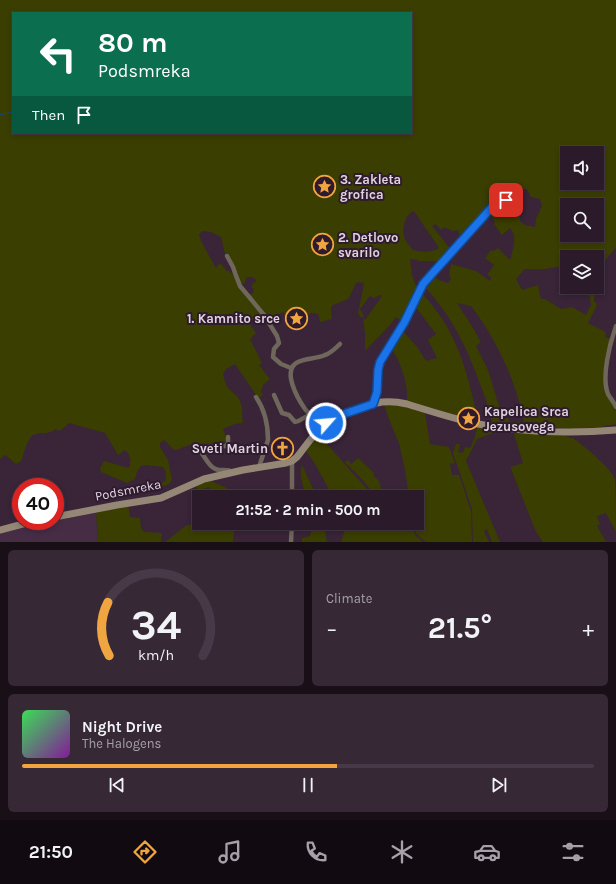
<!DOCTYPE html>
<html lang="en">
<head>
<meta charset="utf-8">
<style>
  :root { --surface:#2b1b2a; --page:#372836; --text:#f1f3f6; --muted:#a6a1a8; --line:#473947; --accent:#f1a540 }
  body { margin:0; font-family:Karla,sans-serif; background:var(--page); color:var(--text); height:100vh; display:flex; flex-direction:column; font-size:15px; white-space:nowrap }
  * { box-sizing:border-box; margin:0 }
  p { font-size:13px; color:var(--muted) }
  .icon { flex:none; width:22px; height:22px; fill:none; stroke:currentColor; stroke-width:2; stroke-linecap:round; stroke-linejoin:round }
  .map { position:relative; height:542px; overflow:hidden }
  .panel { display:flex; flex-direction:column; gap:8px; padding:8px; background:#180f17; flex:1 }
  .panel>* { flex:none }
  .guide { position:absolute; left:12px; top:12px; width:400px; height:122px; border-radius:0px; box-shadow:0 2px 6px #0003,0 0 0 1px var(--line); background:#0b6e4f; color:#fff; overflow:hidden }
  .controls { position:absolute; left:560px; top:146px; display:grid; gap:8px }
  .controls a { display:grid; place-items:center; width:44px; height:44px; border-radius:0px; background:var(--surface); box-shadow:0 2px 6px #0003,0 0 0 1px var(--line); font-size:20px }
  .speed { position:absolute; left:12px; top:478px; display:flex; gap:8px; font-size:20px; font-weight:700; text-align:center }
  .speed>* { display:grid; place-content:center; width:52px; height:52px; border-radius:50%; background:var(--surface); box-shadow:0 2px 6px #0003,0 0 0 1px var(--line); line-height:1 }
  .speed .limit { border:6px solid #d22; background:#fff; color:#111 }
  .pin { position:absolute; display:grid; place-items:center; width:34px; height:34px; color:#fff; margin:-17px; border-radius:8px; box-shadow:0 2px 6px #0006 }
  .me { position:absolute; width:44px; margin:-22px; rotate:63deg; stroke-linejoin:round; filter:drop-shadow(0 0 3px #0008) }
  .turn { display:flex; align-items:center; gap:14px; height:84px; padding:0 20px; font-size:18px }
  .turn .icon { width:52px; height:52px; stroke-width:2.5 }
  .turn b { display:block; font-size:28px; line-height:34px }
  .then { display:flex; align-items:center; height:38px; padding:0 20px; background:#0003; gap:8px; font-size:15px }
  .big { font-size:30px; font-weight:700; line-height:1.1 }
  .panel .card { flex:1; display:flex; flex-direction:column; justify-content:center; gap:6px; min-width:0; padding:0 14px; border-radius:6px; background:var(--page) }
  .panel .dial { align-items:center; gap:0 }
  .dial svg { height:104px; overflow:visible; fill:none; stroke:var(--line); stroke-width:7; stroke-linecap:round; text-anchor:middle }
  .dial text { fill:var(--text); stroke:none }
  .song { display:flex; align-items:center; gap:12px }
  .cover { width:48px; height:48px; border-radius:6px; background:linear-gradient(135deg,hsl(130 70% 55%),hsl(290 70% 35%)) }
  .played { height:4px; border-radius:2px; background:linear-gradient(90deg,var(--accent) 55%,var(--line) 55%) }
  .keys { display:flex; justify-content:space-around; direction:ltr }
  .heat { display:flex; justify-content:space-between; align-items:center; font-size:22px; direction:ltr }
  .panel .tiles { flex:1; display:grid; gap:8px; grid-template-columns:1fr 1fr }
  .card:last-child { grid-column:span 2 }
  .trip { position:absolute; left:192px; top:490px; width:232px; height:40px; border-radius:0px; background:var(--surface); box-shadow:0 2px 6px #0003,0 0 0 1px var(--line); font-weight:700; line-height:40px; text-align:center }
  .tabs { display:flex; height:64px; justify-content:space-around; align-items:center; background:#110b11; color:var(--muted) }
  .tabs .icon { width:28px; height:28px }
  .tabs .on { color:var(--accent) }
  .tabs b { font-size:18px; color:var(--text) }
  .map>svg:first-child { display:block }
  .built { fill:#472c45 }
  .green { fill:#3b3e01; fill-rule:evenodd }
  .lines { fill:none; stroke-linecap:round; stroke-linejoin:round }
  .stream { stroke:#0b4980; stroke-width:1 }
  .street { stroke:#6f675b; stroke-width:4.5 }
  .secondary { stroke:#958775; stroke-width:7 }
  .route-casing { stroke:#114b97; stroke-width:10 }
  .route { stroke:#1a73e8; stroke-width:7 }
  .labels { text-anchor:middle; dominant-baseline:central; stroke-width:4; stroke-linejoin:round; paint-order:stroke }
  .poi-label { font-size:13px; font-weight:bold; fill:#e0d2de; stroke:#2f1b2e; text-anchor:start }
  .street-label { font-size:13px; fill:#e0d2de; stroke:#2f1b2e }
</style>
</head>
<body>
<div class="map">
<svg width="616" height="542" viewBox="0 0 616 542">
  <rect width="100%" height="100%" fill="#392438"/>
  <polygon class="built" points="96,513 98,542 0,542 0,530 21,525 55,521"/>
  <g class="green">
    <path d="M0,0H616V248L599,267L597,281V257H567V265L545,269H525L516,279L522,290L538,285L541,299H545L561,309L572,307L586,315L591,305L588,287H596L594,301L597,305L588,323L606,332L605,337L611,339L603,372V379L605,389L616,410V424L600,427L573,429L524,426L492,423C490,410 485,397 480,384C466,345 452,317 424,286L433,275L439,280L448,283L451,279L449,275L451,264L476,271L490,281L491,277L487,275L494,265L485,258L491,250L493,251L498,248L510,260C513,248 518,237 510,228L502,235L494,224L495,222L491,215L520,217V221L525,225L535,227L536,219L542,206L540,199L531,197L527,189L517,188L507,194L508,198L497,202L494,205L462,239L461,240L458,230L453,231L444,227L441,230L436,224L432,226L452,251L442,261H418V260L410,259L412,275L418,292L417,296L404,320H401L396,317L390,325L365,351V333L363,318L365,320L382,296L380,295L374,298L370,296L360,309L364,316L362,318L358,314L364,283L359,282L356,283L349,298L346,300L333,305L331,308L332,319L320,322L318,314L311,313L304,317L295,319L294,323L290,324L283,312L270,318H267L249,294L253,293L254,288H252V284L256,282V280C253,277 250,276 246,278L245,283L240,284L234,265L228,254H225L221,237L211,232L203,231L199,234L201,241L216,268L220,263L227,271H229L234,275L239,286L264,317L259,320L256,317L249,323L256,333L250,339L262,363L259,365L270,379L263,385L261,392L263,395L258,398L235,364L226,369L223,374C224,379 226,385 229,389C233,393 238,396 240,401C244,410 241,415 243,423L235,424L223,429C225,434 227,438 224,443C214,445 205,443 195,444C187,444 182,449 174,450L164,440L160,443V447L168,460L172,480L169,484L161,487L159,486V484L165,481C166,476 167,471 163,467L146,465L141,466L137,472L135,479L127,483L101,472L100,469L104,461L129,468C132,461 130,454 125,450L118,455L105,433L69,423L60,431L55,429C49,436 37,430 31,437C26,443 24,454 21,461L16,464L8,457L5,455L0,459ZM13,13H411V133H13ZM567,153H597V183H567ZM567,205H597V235H567ZM414,211L439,248C431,253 422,252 413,250C410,246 405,241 404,236C402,228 405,214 414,211ZM457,303L471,306C496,339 516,380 524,422H510L508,418L503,419L488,370L476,346L481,342L473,328Z"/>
    <path d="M421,292C458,332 466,368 478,419L477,421L407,401C409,387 400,358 390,347L402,330L418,348L426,361L437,358L428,340L436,334L414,305Z"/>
    <polygon points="396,404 425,413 430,444 449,447 455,463 450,464 452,475 459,475 471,511 472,542 427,542 422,539 415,532 419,529 416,523 417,523 417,497 409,497 405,470 399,443 392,427 384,405"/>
    <polygon points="477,427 498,430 499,431 477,439 466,461 500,542 492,542 487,529 484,531 489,542 473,542 472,509 453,453 456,444 460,444 458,452 463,453 465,447 470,448 475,437"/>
    <path d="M513,431L564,435L570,438H573C584,446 610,467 615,479C616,486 616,522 616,532L606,513L597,516L600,524L597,526L606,542H543L536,532L511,469V467L523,463Z"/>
    <path d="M319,435L373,496C371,486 352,470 345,462L348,460L351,464L358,458L374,473L373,475L379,481L381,489L385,497H333L314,462L306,451L318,436Z"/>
    <path d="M302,465L317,497H306C304,488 298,473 302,465Z"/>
    <polygon points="211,481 227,488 232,497 211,497 209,487 197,491 196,484"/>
    <polygon points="128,505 130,517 140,518 141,528 144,532 162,533 161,542 98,542 96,513"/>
    <polygon points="199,516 199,523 235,523 233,542 165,542 187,525 190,525"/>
    <polygon points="311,523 324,523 327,542 302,542 302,538 310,536 311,533"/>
    <polygon points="343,523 409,523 416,536 423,542 341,542 344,533"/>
  </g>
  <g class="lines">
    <polyline class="stream" points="0,115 13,112"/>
    <g class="street">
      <polyline points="227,256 233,267 235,273 240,286 264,315 277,336 279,343 274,349 273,357 281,364 291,368"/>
      <path d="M616,326C610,343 601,377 608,394C610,398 614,402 616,407"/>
      <path d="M274,395L282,413L289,415L295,422C299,422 306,416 311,414"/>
      <path d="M256,397C265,410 268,424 268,440L259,467"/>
      <polyline points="373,404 377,392 378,370 380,362 404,323 423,285 431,275 493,206 498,203 506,200"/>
      <path d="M324,425C318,417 310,416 305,409C298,399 281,370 298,362C306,358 316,359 325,355C331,353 336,348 340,344"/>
      <path d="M228,437V443L226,446L206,447L203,448L201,452C206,459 211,470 220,470C225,470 228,469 233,472"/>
      <polyline points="292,497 292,461"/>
      <polyline points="291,542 292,523"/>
    </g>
    <g class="secondary">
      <path d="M55,517L117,505L161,498L204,479L243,470L286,463L292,461L297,457C306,446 314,433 325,424C335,415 369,404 382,402C391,401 399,402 407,404C430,411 454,419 478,424C523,432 570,434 616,430"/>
      <polyline points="0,530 34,521"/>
    </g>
  </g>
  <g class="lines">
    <defs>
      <polyline id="route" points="326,423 341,415 373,404 377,392 378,370 380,362 404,323 423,284 431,275 493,206 498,203 506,200"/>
    </defs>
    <use href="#route" class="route-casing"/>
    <use href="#route" class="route"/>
  </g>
  <defs>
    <symbol id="sight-ring" viewBox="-11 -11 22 22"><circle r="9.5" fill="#2f1b2e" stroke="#f1a540" stroke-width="1.5"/><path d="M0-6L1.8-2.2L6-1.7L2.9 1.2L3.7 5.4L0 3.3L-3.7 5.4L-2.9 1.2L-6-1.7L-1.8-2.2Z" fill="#f1a540"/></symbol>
    <symbol id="church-ring" viewBox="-11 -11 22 22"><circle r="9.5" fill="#2f1b2e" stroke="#f1a540" stroke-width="1.5"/><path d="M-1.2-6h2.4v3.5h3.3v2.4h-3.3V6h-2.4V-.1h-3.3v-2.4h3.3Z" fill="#f1a540"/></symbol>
  </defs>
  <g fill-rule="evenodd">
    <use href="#sight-ring" x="312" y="174" width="25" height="25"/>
    <use href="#sight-ring" x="310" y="232" width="25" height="25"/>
    <use href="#sight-ring" x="284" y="306" width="25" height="25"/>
    <use href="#sight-ring" x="456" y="406" width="25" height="25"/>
    <use href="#church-ring" x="270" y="436" width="25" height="25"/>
  </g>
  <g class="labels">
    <g class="poi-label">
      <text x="340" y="179">3. Zakleta<tspan x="340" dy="15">grofica</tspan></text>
      <text x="338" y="237">2. Detlovo<tspan x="338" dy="15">svarilo</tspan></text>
      <text x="280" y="318" text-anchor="end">1. Kamnito srce</text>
      <text x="484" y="411">Kapelica Srca<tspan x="484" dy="15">Jezusovega</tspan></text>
      <text x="268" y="448" text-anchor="end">Sveti Martin</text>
    </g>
    <g class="street-label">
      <text transform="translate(128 490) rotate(-11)">Podsmreka</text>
    </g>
  </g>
</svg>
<div class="controls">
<a><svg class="icon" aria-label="sound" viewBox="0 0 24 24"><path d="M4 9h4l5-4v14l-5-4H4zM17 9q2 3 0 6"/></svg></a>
<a><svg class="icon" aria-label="search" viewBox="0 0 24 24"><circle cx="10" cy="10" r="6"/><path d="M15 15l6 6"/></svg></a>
<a><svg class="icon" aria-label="layers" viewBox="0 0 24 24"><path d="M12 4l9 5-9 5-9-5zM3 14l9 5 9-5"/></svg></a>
</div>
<div class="speed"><div class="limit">40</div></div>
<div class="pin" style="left:506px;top:200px;background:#d93025"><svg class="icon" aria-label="arrive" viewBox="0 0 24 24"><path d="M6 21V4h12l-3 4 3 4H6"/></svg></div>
<svg class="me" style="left:326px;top:423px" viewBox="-20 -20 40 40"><circle r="17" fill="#1a73e8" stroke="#fff" stroke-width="3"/><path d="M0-11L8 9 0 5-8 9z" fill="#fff"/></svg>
<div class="trip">21:52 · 2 min · 500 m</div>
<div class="guide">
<div class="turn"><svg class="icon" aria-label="left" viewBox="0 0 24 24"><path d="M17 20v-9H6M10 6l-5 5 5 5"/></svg><div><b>80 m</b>Podsmreka</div></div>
<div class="then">Then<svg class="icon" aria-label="arrive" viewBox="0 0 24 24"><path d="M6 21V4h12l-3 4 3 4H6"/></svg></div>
</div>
</div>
<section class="panel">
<div class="tiles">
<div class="card dial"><svg viewBox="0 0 100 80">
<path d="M14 69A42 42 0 1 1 86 69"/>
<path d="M14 69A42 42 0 0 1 13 28" stroke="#f1a540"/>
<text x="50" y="56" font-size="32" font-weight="700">34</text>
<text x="50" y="72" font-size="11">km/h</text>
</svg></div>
<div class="card"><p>Climate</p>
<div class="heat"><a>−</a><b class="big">21.5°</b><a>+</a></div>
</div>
<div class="card">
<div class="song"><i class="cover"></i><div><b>Night Drive</b><p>The Halogens</p></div></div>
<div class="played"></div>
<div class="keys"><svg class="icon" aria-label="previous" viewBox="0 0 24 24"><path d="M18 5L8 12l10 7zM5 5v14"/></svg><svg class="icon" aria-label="pause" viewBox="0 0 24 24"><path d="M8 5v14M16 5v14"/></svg><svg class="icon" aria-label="next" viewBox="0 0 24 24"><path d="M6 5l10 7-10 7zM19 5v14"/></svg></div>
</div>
</div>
</section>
<nav class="tabs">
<b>21:50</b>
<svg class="icon on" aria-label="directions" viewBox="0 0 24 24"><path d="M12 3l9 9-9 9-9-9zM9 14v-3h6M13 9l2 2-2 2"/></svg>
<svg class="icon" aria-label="music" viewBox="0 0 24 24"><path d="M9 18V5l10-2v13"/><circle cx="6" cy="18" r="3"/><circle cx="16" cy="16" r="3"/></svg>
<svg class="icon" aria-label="phone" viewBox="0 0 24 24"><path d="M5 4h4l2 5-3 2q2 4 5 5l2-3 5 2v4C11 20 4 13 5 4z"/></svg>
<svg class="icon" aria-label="climate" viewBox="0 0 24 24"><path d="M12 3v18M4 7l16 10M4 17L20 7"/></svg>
<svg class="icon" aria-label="car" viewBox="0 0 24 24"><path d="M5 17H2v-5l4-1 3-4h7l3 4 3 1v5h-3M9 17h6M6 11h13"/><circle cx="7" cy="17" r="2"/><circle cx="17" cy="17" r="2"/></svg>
<svg class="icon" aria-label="filters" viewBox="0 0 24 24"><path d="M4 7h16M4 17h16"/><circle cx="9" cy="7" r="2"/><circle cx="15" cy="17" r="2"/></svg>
</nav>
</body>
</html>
